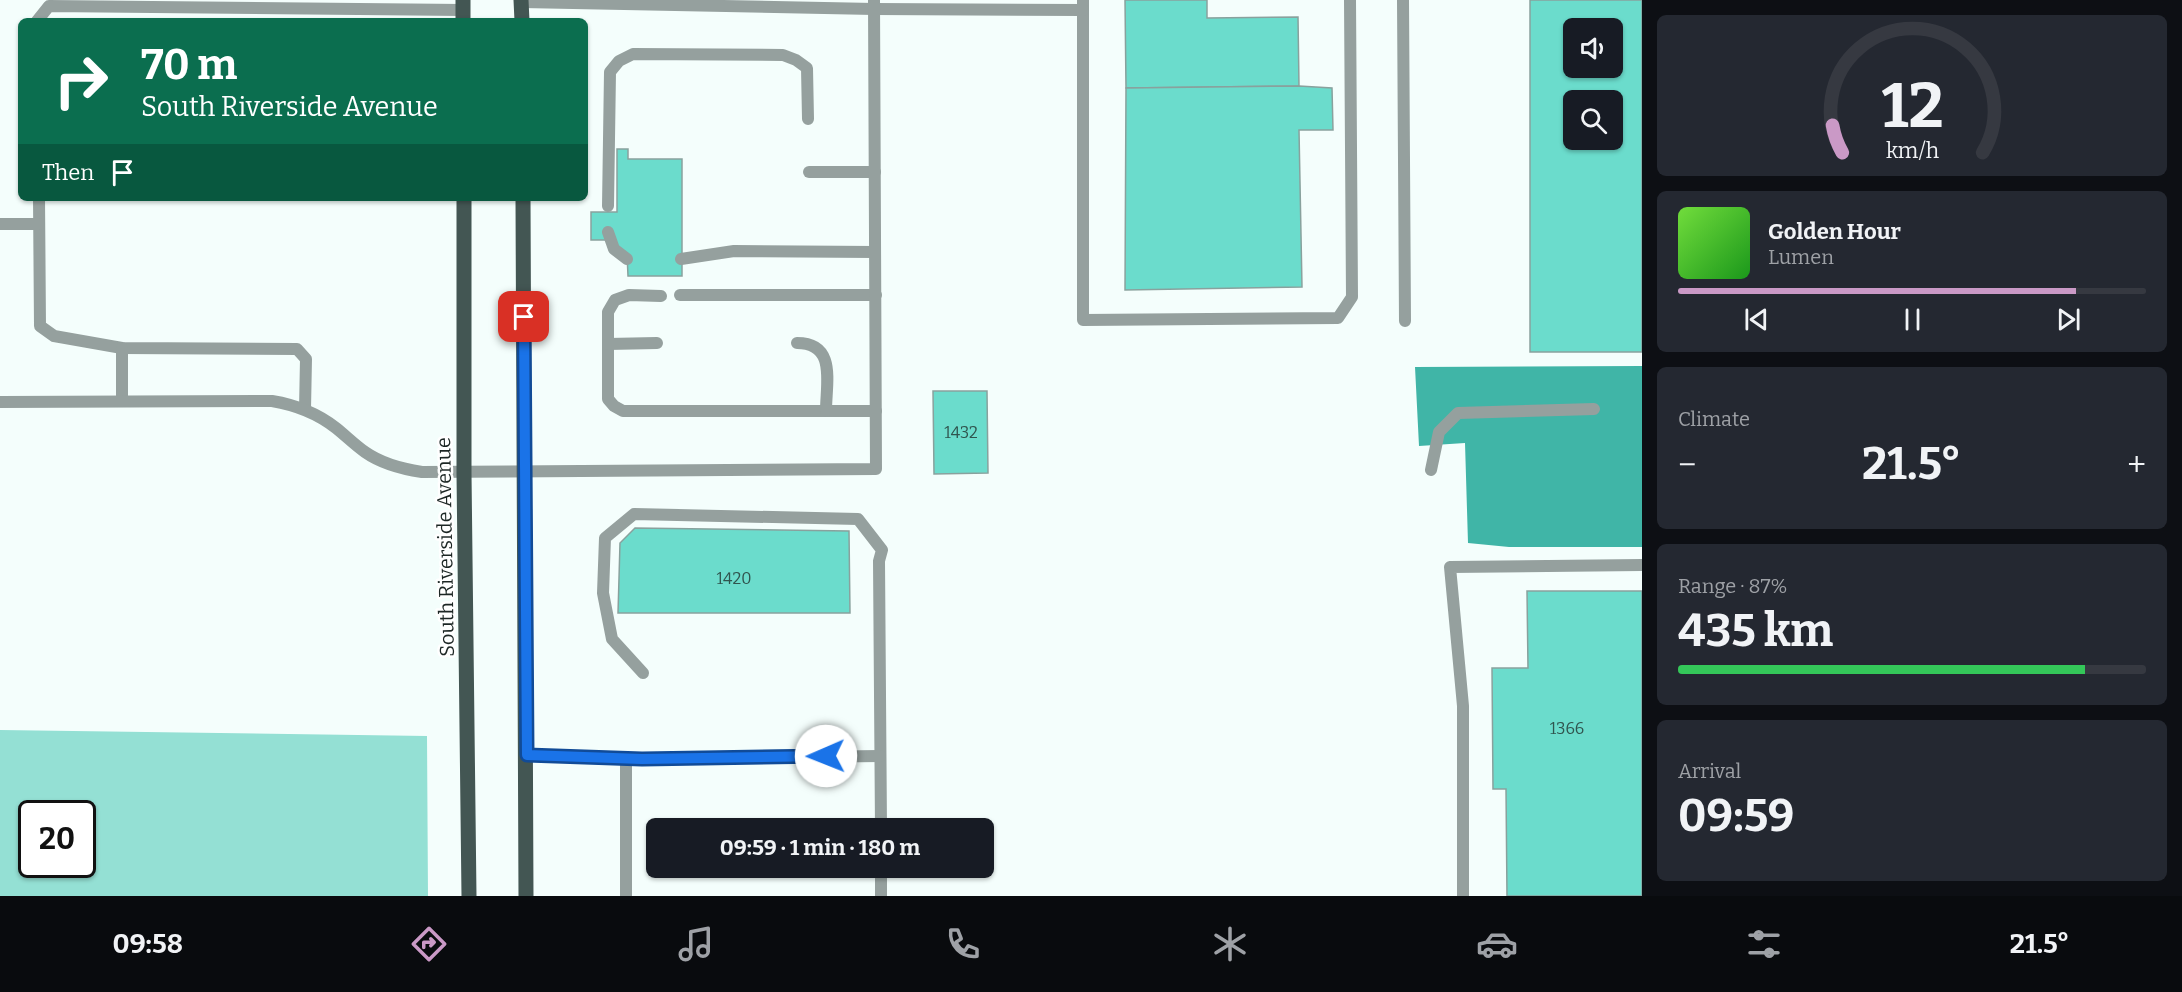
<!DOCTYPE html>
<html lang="en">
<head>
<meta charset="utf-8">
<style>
  :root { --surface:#171b24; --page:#242831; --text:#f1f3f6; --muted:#9ea1a6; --line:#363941; --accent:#ca99c6 }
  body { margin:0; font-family:Bitter,serif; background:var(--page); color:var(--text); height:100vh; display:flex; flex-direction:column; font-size:22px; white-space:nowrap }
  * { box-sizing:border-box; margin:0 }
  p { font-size:20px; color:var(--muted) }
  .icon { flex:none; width:33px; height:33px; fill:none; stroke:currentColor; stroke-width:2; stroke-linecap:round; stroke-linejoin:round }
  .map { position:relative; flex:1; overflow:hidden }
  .panel { display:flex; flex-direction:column; gap:15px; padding:15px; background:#0d0f14; width:540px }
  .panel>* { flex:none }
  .top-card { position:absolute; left:18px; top:18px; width:570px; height:183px; border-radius:9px; box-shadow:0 2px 4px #0004; background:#0b6e4f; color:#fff; overflow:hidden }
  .fabs { position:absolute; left:1563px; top:18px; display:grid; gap:12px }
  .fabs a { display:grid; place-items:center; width:60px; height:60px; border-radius:9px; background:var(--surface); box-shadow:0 2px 4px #0004; font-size:30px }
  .speed { position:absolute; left:18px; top:800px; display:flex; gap:12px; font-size:30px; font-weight:700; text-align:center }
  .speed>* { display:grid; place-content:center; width:78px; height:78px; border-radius:50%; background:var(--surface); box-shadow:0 2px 4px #0004; line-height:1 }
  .speed .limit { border:3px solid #111; border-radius:9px; background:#fff; color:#111 }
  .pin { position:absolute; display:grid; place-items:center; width:51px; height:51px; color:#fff; margin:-26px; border-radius:12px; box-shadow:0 3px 9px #0006 }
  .me { position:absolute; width:66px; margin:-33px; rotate:269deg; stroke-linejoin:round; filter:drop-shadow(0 0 4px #0008) }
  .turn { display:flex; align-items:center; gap:21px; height:126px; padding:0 24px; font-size:27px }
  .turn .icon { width:78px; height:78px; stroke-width:2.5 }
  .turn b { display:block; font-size:42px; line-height:51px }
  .then { display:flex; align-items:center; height:57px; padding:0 24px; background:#0003; gap:12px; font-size:22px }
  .big { font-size:45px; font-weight:700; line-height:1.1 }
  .panel .widget { flex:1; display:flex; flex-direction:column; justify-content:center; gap:9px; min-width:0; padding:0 21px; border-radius:9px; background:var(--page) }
  .panel .dial { align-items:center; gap:0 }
  .dial svg { height:156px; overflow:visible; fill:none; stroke:var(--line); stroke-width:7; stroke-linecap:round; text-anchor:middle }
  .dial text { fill:var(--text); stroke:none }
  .song { display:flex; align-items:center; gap:18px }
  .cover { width:72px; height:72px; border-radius:9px; background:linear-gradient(135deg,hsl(100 70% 55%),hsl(120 70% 35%)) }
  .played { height:6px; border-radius:3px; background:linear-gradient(90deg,var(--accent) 85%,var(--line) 85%) }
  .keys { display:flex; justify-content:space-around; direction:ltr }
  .heat { display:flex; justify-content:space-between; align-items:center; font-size:33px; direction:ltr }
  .charge { height:9px; border-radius:4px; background:linear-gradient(90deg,#34c759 87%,var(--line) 0) }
  .trip { position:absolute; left:646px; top:818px; width:348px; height:60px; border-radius:9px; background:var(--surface); box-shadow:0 2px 4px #0004; font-weight:700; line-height:60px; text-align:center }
  .tabs { display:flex; height:96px; justify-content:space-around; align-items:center; background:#090b0e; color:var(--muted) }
  .tabs .icon { width:42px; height:42px }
  .tabs .on { color:var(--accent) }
  .tabs b { font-size:27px; color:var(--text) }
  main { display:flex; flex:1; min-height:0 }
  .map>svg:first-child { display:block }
  .green { fill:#94e0d4; fill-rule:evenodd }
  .water { fill:#40b5a7 }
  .building { fill:#6bdccc; stroke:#89a19d; stroke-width:1.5; fill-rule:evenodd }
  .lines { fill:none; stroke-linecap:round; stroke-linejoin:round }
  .service { stroke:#95a09e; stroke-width:12 }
  .primary { stroke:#435653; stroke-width:15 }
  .route-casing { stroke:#114b97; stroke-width:15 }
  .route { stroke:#1a73e8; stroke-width:10 }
  .labels { text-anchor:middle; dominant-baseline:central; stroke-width:5; stroke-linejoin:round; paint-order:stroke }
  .number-label { font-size:16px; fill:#30544e }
  .street-label { font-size:20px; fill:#1c2624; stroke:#fff }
</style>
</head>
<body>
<main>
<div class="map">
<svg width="1642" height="896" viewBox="0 0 1642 896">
  <rect width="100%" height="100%" fill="#f4fefc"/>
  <path class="green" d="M0,730L427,736L428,896H0ZM32,813H82V864H32Z"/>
  <polygon class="water" points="1642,366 1642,547 1509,547 1468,543 1465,443 1419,446 1415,367"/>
  <g class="building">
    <polygon points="1125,0 1207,0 1207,18 1298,17 1299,86 1126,88"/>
    <path d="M1530,0H1642V352H1530ZM1574,28H1612V68H1574ZM1574,100H1612V140H1574Z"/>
    <polygon points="1299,86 1332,88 1333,130 1299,130 1302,287 1125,290 1126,88"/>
    <polygon points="617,149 628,149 628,159 682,159 682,276 628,276 627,254 616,245 616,240 591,240 591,212 617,212"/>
    <polygon points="933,391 987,391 988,473 934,474"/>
    <polygon points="635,528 849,531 850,613 618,613 620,543"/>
    <polygon points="1527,591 1642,591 1642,896 1507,896 1506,789 1493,789 1492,668 1528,668"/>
  </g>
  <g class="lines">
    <g class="service">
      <polyline points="1083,0 1083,320 1338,318 1352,297 1350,0"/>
      <polyline points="1403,0 1405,321"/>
      <polyline points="522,2 874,9 1083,10"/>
      <polyline points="37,21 49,6 463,10"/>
      <polyline points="809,172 875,172"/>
      <polyline points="39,198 40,326 54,336 122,348 297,349 306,359 305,409"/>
      <polyline points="608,206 610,72 619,61 633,54 783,55 796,60 807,68 808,119"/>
      <polyline points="0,224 39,224"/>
      <polyline points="608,232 614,249 627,259"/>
      <polyline points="681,259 734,251 875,252"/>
      <polyline points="680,295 876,295"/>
      <polyline points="661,296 629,295 615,300 608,312 608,399 614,406 623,411 876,411"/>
      <path d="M797,343C837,343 826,383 826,411"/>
      <polyline points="608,344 657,343"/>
      <polyline points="122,348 122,401"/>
      <path d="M0,402L272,401C296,405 317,413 336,428C346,436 355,445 365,452C382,464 402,469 422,472L876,469L874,0"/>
      <polyline points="1431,470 1439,432 1458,413 1594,409"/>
      <polyline points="643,673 612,639 603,593 605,538 634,514 858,519 882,550 879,561 881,828"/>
      <polyline points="527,755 642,759 880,756"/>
      <polyline points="626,758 626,896"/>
      <polyline points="881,867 881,896"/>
      <polyline points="1463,896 1463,706 1450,567 1642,565"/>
    </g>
    <g class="primary">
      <polyline points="463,0 463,21"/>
      <polyline points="521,0 522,21"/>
      <polyline points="464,198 464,473 469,896"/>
      <polyline points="523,198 526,896"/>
    </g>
  </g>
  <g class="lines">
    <defs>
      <polyline id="route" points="524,317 527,755 642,759 826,756"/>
    </defs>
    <use href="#route" class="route-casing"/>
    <use href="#route" class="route"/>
  </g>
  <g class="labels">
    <g class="number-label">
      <text x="961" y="432">1432</text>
      <text x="734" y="578">1420</text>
      <text x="1567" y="728">1366</text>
    </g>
    <g class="street-label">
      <text transform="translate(445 547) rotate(-91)">South Riverside Avenue</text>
    </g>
  </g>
</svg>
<div class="fabs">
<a><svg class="icon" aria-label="sound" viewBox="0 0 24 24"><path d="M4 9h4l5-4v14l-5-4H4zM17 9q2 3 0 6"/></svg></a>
<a><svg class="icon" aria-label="search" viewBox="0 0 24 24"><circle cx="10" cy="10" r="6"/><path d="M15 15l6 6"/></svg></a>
</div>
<div class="speed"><div class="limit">20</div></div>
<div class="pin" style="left:524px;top:317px;background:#d93025"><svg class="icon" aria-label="arrive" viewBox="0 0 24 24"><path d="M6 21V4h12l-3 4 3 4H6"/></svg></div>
<svg class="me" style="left:826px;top:756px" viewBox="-20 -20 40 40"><circle r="19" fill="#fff"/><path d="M0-13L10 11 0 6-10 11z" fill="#1a73e8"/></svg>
<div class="trip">09:59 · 1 min · 180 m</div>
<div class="top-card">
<div class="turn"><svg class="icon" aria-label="right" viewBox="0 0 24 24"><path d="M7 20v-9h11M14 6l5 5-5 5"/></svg><div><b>70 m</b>South Riverside Avenue</div></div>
<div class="then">Then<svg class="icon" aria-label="arrive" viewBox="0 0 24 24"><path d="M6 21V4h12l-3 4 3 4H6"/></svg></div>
</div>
</div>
<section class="panel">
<div class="widget dial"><svg viewBox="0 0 100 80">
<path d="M14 69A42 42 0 1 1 86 69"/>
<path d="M14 69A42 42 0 0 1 9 55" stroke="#ca99c6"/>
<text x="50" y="56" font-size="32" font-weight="700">12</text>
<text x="50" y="72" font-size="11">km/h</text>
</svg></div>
<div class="widget">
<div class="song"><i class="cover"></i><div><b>Golden Hour</b><p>Lumen</p></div></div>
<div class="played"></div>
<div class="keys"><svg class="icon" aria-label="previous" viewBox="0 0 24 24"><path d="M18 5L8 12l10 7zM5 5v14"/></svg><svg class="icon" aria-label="pause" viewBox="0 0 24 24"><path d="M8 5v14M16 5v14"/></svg><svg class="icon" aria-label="next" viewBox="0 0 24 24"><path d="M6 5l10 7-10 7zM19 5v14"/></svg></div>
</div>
<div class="widget"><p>Climate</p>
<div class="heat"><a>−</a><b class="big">21.5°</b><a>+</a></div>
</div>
<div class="widget"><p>Range · 87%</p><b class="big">435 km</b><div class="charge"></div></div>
<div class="widget"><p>Arrival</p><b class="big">09:59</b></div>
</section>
</main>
<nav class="tabs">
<b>09:58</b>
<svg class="icon on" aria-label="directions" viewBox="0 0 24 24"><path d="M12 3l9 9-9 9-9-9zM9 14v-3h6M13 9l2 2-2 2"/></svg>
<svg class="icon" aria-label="music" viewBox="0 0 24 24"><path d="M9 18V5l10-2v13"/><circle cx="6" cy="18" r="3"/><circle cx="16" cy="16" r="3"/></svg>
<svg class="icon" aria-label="phone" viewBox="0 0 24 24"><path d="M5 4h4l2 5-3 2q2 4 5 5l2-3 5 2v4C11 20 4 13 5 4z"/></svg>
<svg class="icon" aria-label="climate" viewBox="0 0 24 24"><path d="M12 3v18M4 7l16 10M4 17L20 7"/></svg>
<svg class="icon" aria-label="car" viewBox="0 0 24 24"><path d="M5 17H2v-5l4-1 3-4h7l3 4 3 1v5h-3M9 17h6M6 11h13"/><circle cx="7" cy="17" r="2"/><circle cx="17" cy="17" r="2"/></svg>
<svg class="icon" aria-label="filters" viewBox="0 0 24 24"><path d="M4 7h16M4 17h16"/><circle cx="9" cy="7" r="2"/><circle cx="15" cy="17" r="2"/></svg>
<b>21.5°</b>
</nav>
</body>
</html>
